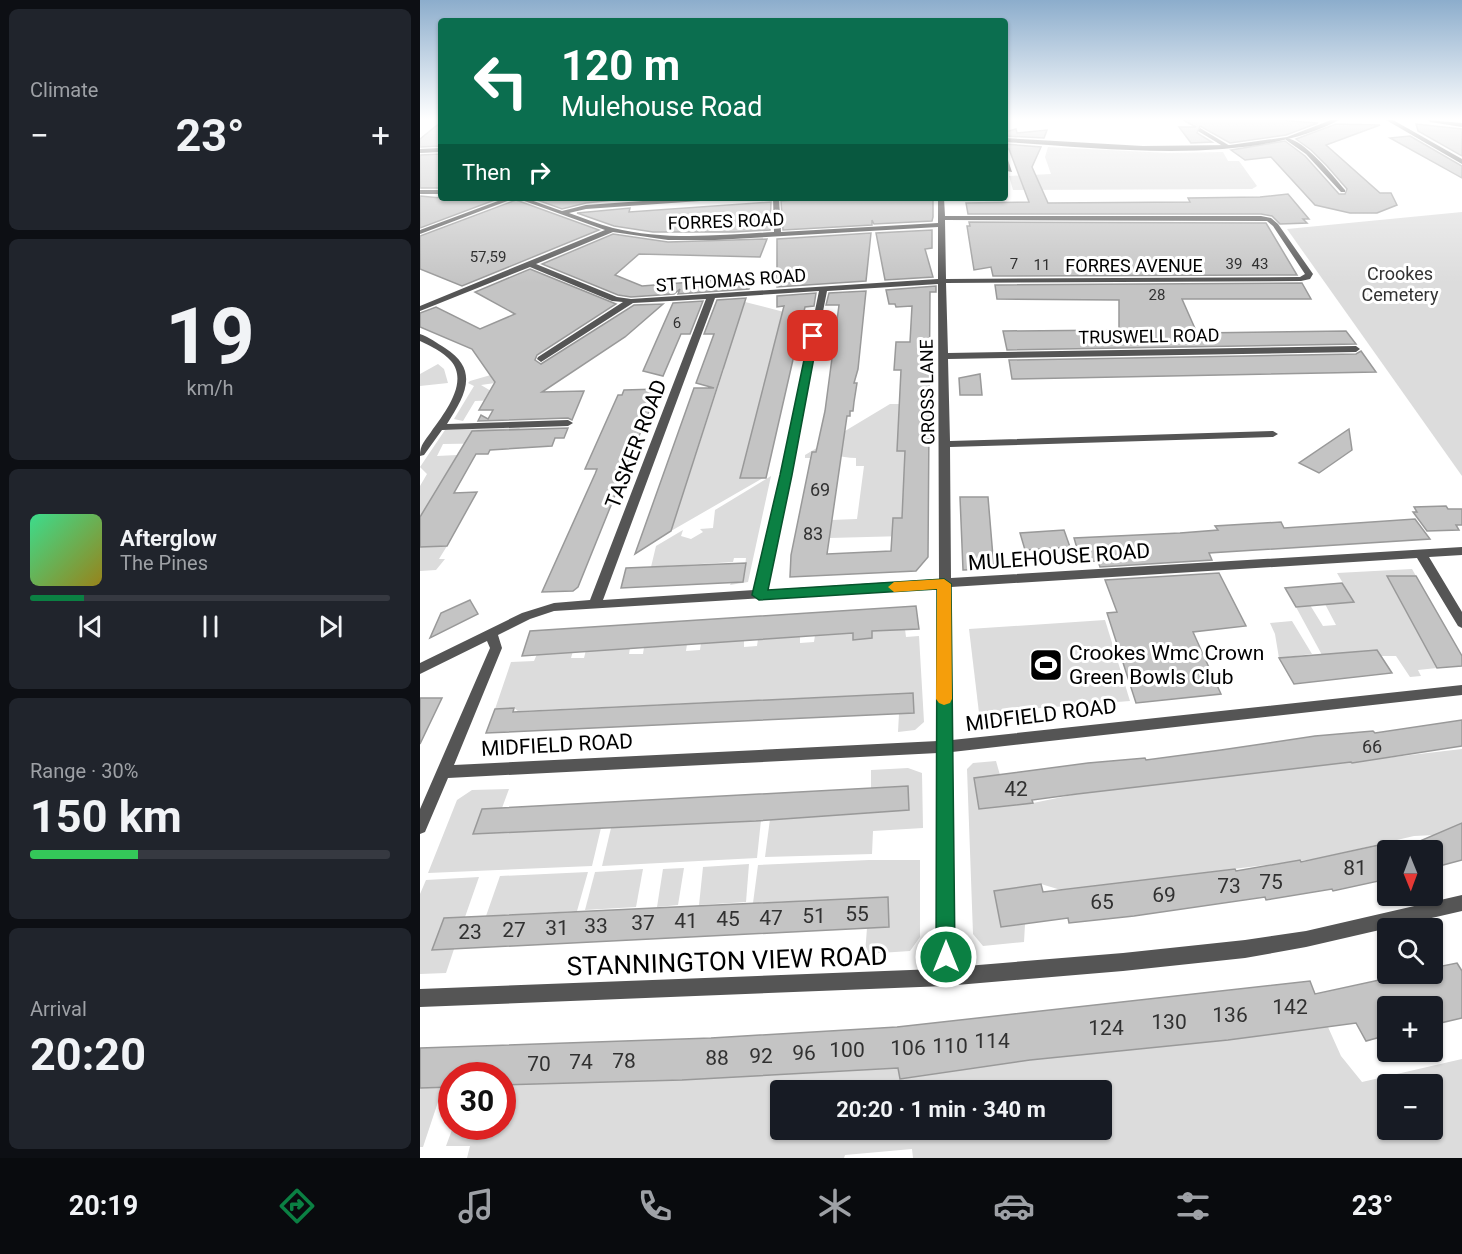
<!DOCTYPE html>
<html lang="en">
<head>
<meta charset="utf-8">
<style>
  :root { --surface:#171b24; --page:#20242c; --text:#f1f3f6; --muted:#9ea1a6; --line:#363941; --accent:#0b8043 }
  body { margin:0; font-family:Roboto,sans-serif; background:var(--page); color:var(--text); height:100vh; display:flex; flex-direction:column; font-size:22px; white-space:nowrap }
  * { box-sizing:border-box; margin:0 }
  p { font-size:20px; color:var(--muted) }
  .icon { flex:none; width:33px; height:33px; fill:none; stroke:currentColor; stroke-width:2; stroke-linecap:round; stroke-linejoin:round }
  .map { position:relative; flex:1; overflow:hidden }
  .panel { display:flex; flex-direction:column; gap:9px; padding:9px; background:#0d0f14; width:420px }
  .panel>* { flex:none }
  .top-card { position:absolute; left:18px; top:18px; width:570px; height:183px; border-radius:6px; box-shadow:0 2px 4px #0004; background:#0b6e4f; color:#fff; overflow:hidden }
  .needle { width:39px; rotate:179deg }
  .buttons { position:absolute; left:957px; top:840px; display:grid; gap:12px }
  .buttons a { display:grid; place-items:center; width:66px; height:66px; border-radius:6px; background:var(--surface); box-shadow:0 2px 4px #0004; font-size:30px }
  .speed { position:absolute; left:18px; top:1062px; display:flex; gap:12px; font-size:30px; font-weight:700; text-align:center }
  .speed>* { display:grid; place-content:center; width:78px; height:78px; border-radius:50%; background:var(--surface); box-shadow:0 2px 4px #0004; line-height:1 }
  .speed .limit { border:9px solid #d22; background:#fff; color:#111 }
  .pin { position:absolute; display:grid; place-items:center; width:51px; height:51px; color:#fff; margin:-26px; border-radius:12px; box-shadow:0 3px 9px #0006 }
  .me { position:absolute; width:66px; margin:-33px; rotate:0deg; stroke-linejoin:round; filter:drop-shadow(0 0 4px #0008) }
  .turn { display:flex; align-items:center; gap:21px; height:126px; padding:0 24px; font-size:27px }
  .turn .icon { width:78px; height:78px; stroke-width:2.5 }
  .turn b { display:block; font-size:42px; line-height:51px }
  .then { display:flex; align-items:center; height:57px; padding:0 24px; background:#0003; gap:12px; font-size:22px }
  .big { font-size:45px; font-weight:700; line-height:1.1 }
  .panel .tile { flex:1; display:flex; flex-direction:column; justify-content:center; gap:9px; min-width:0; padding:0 21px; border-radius:9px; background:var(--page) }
  .panel .dial { align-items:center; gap:0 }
  .dial b { font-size:78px; line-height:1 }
  .song { display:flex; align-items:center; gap:18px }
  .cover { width:72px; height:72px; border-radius:9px; background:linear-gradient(135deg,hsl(150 70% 55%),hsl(50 70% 35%)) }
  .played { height:6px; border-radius:3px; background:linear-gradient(90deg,var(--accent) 15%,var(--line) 15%) }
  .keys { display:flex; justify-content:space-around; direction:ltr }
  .heat { display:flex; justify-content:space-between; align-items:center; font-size:33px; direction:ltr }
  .charge { height:9px; border-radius:4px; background:linear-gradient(90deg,#34c759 30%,var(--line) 0) }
  .trip { position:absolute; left:350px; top:1080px; width:342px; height:60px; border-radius:6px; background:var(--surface); box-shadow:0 2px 4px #0004; font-weight:700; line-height:60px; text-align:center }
  .tabs { display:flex; height:96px; justify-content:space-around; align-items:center; background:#090b0e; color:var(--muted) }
  .tabs .icon { width:42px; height:42px }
  .tabs .selected { color:var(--accent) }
  .tabs b { font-size:27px; color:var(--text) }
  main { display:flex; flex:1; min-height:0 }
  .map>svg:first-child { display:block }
  .green { fill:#dcdcdc; fill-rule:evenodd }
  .building { fill:#c4c4c4; stroke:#999; stroke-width:1.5 }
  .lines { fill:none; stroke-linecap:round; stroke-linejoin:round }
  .minor { fill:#555; fill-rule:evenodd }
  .tertiary { fill:#555; fill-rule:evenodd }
  .route { fill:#0b8043; stroke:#07532c; stroke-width:1.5 }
  .slow { fill:#f59e0b }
  .labels { text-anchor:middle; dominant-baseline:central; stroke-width:6; stroke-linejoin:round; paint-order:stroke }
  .far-number-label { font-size:15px; fill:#313131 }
  .far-street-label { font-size:18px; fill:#000; stroke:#fff }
  .far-park-label { font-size:18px; fill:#333; stroke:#fff }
  .number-label { font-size:18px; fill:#313131 }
  .street-label { font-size:21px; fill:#000; stroke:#fff }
  .poi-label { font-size:21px; fill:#000; stroke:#fff; text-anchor:start }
  .near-number-label { font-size:21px; fill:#313131 }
  .near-street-label { font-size:26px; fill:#000; stroke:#fff }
</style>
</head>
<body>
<main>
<section class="panel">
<div class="tile"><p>Climate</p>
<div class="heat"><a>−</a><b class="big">23°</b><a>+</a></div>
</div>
<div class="tile dial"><b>19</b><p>km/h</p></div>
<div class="tile">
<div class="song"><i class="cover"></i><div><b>Afterglow</b><p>The Pines</p></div></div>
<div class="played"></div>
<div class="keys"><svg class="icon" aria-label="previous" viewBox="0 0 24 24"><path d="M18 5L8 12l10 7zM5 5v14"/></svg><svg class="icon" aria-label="pause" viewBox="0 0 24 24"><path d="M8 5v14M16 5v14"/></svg><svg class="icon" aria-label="next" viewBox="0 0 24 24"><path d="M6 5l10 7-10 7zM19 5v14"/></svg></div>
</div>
<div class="tile"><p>Range · 30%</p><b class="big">150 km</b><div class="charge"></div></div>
<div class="tile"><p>Arrival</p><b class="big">20:20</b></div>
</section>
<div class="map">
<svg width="1042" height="1158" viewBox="0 0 1042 1158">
  <rect width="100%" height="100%" fill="#fff"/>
  <g class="green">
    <polygon points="628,147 748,153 803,152 808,161 819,161 837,186 832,189 593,190 589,176 631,174 625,157"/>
    <polygon points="1042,212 1042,476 867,229"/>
    <polygon points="325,302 364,312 320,477 343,478 251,531 304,369 300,365"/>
    <polygon points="18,364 24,369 28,383 0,386 0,374"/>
    <polygon points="81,372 75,383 61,385 81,397 79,400 55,401 43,421 34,419 54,386 48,383 50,381"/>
    <path d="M470,404H487L478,445V451H485L482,518H473L472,531L485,536L409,538L411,520L437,519L444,466H436V458C420,458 407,452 391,452L390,458H385V455Z"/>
    <polygon points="100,428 93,443 23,444 17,456 37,455 2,514 0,523 0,486 7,474 0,467 25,430"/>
    <polygon points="351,476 328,582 310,585 311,583 323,582 326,558 314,558 313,562 231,567 236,546 263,530 261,536 271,539 283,532 280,529 293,528 295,510"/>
    <polygon points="27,546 19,559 25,559 16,570 0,571 0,547"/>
    <polygon points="992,569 996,576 967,577 1017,668 998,670 1001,676 990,677 976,656 961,656 957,650 902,655 876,607 890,605 903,626 916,625 905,604 934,602 917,573"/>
    <polygon points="685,620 710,701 559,713 549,629"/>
    <polygon points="872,621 892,654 859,658 855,634 850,623"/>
    <polygon points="485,629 486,637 499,636 504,722 495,730 478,732 479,714 494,713 493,693 98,711 94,708 75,709 91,662 114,661 117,654 153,651 151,658 164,658 166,650 210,648 209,654 223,654 224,647 267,644 266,651 280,650 281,643 324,640 324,647 337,646 338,639 380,636 380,643 394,642 395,635 433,633 434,640 452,638 452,631"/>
    <polygon points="1042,749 1042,823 1015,835 994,836 895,859 641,890 621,884 574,891 581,927 605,924 604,942 563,946 553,934 547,769 553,763 576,761 580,775 554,779 559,808 613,803 657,794"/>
    <polygon points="488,768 502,773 503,828 453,831 452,854 345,857 350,819 489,810 488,786 451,788 451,770"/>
    <polygon points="89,789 82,808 62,809 53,834 181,828 172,866 8,873 37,800 52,790"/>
    <polygon points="341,820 337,858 182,866 191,828"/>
    <polygon points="449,860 500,860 500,937 490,951 445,954 447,928 469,927 468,897 333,903 338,865"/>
    <polygon points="329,864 326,902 279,905 283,867"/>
    <polygon points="264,868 258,905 237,907 243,869"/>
    <polygon points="223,869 216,907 165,910 175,872"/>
    <polygon points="168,872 157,911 66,916 80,876"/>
    <polygon points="59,877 45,917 24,918 13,949 34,949 26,973 0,974 0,894 6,880"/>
    <path d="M908,1027L921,1056L942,1082L1042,1059V1158H493L492,1149L425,1155L424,1158H47L50,1146H26L33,1127L82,1126L83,1085L285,1078L478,1068L480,1079L610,1060L808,1040ZM968,1084H1012V1130H968ZM360,1090H681V1130H360Z"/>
    <polygon points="23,1087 3,1147 0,1147 0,1088"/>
  </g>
  <g class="building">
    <polygon points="763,120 856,120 898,123 866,135 810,143 780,126 777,133 792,142 771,143 759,127 776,127"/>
    <polygon points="21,122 21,146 0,147 0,139"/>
    <polygon points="916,124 960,125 906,145 960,193 971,193 977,205 957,213 930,213 895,205 851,157 825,160 811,150 865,141 885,156 919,194 925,194 927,189 907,166 891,150 876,139"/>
    <polygon points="996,124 1042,129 1042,156 998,131"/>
    <polygon points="596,129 597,133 627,130 624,138 585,136 585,132"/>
    <polygon points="990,136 1042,166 1042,178 970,138"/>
    <polygon points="585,144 621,147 612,167 628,203 770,202 768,198 840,197 868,194 889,219 883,219 887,223 860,224 852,216 841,214 548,214 546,203 609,202 589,149 585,149"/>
    <polygon points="21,154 21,188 0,188 0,155"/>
    <polygon points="0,196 21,198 80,198 0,228"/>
    <polygon points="112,198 212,198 166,203 142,209"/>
    <polygon points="399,198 513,198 513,217 512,221 454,224 452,220 452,225 363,230 361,201"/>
    <polygon points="96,200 179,230 42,286 0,269 0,236"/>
    <polygon points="351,202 350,230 314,232 233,232 194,226 157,213 210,208 209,212"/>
    <polygon points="549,222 846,223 877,275 573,276 571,267 554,270 547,226 550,226"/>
    <polygon points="512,230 512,248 505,249 513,277 465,280 456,233"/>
    <polygon points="451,233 446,281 357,287 357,239"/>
    <polygon points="193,234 248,242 347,239 340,257 219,254 195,275 222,286 334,277 329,289 258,294 260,289 254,294 211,297 198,295 122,264"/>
    <polygon points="110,269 196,304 117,355 115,360 121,364 214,305 243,304 205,337 122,392 164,391 152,420 148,418 58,421 61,415 68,419 73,410 59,410 75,382 52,349 0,327 0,313 16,307 60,329 95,314 55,292"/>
    <polygon points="882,283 891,299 762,299 777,333 926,331 936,344 587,350 583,331 699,330 699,300 577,299 575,285"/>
    <polygon points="516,286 516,292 510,292 508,557 496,571 370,577 371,555 392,452 396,452 405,411 419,305 406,305 409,293 446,291 438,369 434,383 437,383 434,402 433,411 430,411 430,416 427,416 407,554 471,551 473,518 482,518 485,451 477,451 481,370 474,370 476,342 490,342 492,306 476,307 475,304 469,304 466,290"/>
    <polygon points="396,293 394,306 385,307 346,478 320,478 364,306 357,307 357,296"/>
    <polygon points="326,298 251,531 215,554 274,388 294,388 276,383 294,334 284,334 297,300"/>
    <polygon points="283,301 270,334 261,334 243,376 223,371 253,303"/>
    <polygon points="941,351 956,372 592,379 589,360 936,354"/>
    <polygon points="560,374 562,395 540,395 539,378"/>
    <polygon points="238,389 158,587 153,591 122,592 175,474 177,469 165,469 198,395 202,395 204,390"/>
    <polygon points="148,428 144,438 135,438 132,446 70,450 68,454 56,454 34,493 57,492 27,546 0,547 0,517 52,431"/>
    <polygon points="929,429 932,450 899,473 879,463"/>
    <polygon points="540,497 568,497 574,569 543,570"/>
    <polygon points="1026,506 1028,509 1042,509 1042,525 1036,525 1039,530 1007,531 993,512 997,512 994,507"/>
    <polygon points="995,519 1010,539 789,553 792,560 680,567 678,561 661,562 654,538 760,533 798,530 795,526 861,522 864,528"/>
    <polygon points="644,530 650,547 605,550 600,533"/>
    <polygon points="326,563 323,582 201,588 206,568"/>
    <polygon points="799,573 826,626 773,632 801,694 716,703 687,613 697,612 685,580"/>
    <polygon points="967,576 996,576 1042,656 1042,666 1017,668"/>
    <polygon points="922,583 934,602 876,607 865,588"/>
    <polygon points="50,600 58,614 10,638 21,613"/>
    <polygon points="496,606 499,629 452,631 452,638 433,640 433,633 102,656 110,631"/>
    <polygon points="957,650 972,673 874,684 859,658"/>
    <polygon points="493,693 494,713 66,733 75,709 94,708 93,712"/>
    <polygon points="0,698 22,698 0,744"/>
    <polygon points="1042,720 1042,746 932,763 931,762 657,794 612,800 613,803 559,809 554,778 668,763 725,758 726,760 801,750 895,736 953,731 955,733"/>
    <polygon points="488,786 489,810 336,821 53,834 62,809"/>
    <polygon points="1042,823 1042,860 1012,868 1012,850 979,850"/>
    <polygon points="968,843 968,879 913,891 912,889 846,900 845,897 714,916 649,923 648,918 581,927 574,891 621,884 623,892 815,869 816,871 880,860 881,862"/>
    <polygon points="468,897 469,927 12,950 24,918"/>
    <polygon points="1037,963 1042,971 1042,1018 1012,1025 1012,1006 968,1006 968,1035 946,1041 936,1023 808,1040 610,1060 480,1079 478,1068 262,1080 82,1085 82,1076 32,1076 32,1087 0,1088 0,1048 291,1038 477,1027 890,981 895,994 987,974 1012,974 1012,968"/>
  </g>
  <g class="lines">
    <g class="minor">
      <polygon points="966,120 973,120 1042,159 1042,164"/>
      <polygon points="1008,120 1042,123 1042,127 1010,122"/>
      <polygon points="780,128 810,146 811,147 806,148 778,131"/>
      <path d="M866,138C885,140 912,175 925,190V192H921L886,154L866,140Z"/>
      <polygon points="585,158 588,160 592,172 587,171"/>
      <rect x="0" y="190" width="21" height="4"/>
      <polygon points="86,198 95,198 0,234 0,230"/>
      <path d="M96,198H105L142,211L166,205L265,198H297L294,200L166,209L149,213C164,218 178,224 193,228C246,241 301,235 354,232L353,198H359L361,232L518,223V198H524L525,216H841L851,218L858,224L893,274L890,279L881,281L526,283L528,353L936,346L940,349L936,352L528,359L530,441L853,431L858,434L853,437L530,447L531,578L1042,547V555L1009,557L1042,612V628L1038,626L997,558L531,587L532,740L1042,685V695L532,752L534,967L703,953L825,940L886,931L1042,895V911L886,947L825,958L703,971L525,986L0,1007V989L516,969L518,753L28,778L5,832L0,834V809L70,648L67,641L0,674V663L102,613L134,603L170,600L286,299L213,303L121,362L117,359L118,357L203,302L192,301L110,267L0,311V306L185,230ZM525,220L847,221L853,226L885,274L880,277L526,279ZM518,227V279L211,299L197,297L116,264L193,232L248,240H295ZM518,284L519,579L346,590L371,475L407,291ZM399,291L361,475L334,590L183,600L295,298ZM519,587L518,741L34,765L82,648L78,635L110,619L134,611Z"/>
      <path d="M0,334C9,337 17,343 25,348C60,370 45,396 27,424L148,420L153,423L148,426L22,430L4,455L0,456C0,444 5,441 11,432C22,416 50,383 31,361C23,352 11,346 0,341Z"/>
    </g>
    <g class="tertiary">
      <path d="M911,120H919C831,167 684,148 585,142V138L723,146L810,145L867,137Z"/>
      <polygon points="21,148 21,152 0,153 0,149"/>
    </g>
  </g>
  <linearGradient id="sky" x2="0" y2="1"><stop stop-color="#8cadcc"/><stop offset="0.42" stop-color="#fff"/><stop offset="1" stop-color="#fff" stop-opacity="0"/></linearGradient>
  <rect width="1042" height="283" fill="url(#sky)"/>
  <polygon class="route" points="393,333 398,336 372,475 348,590 524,579 531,584 535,957 533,963 526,966 519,963 516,957 517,589 339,600 332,595 360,475 389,336"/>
  <polygon class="slow" points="524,579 531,584 532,699 530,703 524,705 519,703 516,699 517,589 474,592 468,587 474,582"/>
  <defs>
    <symbol id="stadium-square" viewBox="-11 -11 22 22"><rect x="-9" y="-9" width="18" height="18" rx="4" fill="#000" stroke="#fff"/><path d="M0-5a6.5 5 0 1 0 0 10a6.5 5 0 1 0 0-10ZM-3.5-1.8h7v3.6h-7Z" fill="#fff"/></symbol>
  </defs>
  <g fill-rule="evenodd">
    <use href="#stadium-square" x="607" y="646" width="38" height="38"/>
  </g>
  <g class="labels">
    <g class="far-number-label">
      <text x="68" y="257">57,59</text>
      <text x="594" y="264">7</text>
      <text x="814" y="264">39</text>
      <text x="840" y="264">43</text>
      <text x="622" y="265">11</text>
      <text x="737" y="295">28</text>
      <text x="257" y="323">6</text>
    </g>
    <g class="far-street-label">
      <text transform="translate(306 221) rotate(-2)">FORRES ROAD</text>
      <text x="714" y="265">FORRES AVENUE</text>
      <text transform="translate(311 280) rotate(-4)">ST THOMAS ROAD</text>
      <text transform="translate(729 336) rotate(-1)">TRUSWELL ROAD</text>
      <text transform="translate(507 392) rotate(-91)">CROSS LANE</text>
    </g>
    <g class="far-park-label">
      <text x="980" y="273">Crookes<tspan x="980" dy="21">Cemetery</tspan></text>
    </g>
    <g class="number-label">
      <text x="400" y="489">69</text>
      <text x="393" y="533">83</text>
      <text x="952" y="746">66</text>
    </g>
    <g class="street-label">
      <text transform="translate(216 444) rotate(-69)">TASKER ROAD</text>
      <text transform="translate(639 557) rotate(-4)">MULEHOUSE ROAD</text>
      <text transform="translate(621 715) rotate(-7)">MIDFIELD ROAD</text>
      <text transform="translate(137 745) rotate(-3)">MIDFIELD ROAD</text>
    </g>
    <g class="poi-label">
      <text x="649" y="653">Crookes Wmc Crown<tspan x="649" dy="24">Green Bowls Club</tspan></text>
    </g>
    <g class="near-number-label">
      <text x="596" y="789">42</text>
      <text x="935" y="868">81</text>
      <text x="851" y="882">75</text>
      <text x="809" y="886">73</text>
      <text x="744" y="895">69</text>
      <text x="682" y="902">65</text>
      <text x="437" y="914">55</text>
      <text x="394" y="916">51</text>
      <text x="351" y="918">47</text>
      <text x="308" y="919">45</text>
      <text x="266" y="921">41</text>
      <text x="223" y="923">37</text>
      <text x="176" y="926">33</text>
      <text x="137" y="928">31</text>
      <text x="94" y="930">27</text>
      <text x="50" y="932">23</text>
      <text x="870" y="1007">142</text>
      <text x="810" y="1015">136</text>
      <text x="749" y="1022">130</text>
      <text x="686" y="1028">124</text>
      <text x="572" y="1041">114</text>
      <text x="530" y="1046">110</text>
      <text x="488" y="1048">106</text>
      <text x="427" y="1050">100</text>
      <text x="384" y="1053">96</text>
      <text x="341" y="1056">92</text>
      <text x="297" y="1058">88</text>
      <text x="204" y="1061">78</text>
      <text x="161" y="1062">74</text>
      <text x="119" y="1064">70</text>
    </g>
    <g class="near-street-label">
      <text transform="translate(307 961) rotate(-2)">STANNINGTON VIEW ROAD</text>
    </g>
  </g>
</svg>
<div class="buttons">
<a><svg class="needle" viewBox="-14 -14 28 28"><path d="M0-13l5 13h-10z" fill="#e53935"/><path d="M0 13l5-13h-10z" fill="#9ea1a6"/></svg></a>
<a><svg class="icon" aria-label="search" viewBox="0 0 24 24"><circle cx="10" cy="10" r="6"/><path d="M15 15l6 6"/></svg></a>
<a>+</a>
<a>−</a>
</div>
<div class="speed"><div class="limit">30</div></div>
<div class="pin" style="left:393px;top:336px;background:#d93025"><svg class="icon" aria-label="arrive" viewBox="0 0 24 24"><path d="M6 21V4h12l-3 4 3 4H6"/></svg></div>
<svg class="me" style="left:526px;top:957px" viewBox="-20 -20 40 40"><circle r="17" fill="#0b8043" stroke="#fff" stroke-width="3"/><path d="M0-11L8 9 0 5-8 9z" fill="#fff"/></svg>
<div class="trip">20:20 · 1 min · 340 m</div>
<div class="top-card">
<div class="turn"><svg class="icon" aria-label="left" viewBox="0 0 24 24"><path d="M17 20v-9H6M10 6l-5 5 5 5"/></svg><div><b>120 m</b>Mulehouse Road</div></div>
<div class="then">Then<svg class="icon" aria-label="right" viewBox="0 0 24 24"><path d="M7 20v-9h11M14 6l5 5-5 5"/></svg></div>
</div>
</div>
</main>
<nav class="tabs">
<b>20:19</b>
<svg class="icon selected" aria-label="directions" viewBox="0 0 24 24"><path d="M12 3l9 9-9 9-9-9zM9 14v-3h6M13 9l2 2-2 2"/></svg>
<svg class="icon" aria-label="music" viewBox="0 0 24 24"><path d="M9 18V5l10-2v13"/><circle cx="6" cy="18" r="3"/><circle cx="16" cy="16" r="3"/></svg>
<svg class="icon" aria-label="phone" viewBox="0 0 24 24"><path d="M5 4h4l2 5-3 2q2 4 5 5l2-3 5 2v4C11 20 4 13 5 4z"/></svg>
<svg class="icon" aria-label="climate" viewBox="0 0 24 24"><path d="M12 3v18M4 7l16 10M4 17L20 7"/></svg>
<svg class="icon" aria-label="car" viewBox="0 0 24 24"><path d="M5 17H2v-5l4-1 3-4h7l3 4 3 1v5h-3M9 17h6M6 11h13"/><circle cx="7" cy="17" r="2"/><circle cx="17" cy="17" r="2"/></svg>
<svg class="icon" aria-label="filters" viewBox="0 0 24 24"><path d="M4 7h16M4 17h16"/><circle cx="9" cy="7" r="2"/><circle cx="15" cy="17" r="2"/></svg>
<b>23°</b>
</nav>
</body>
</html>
